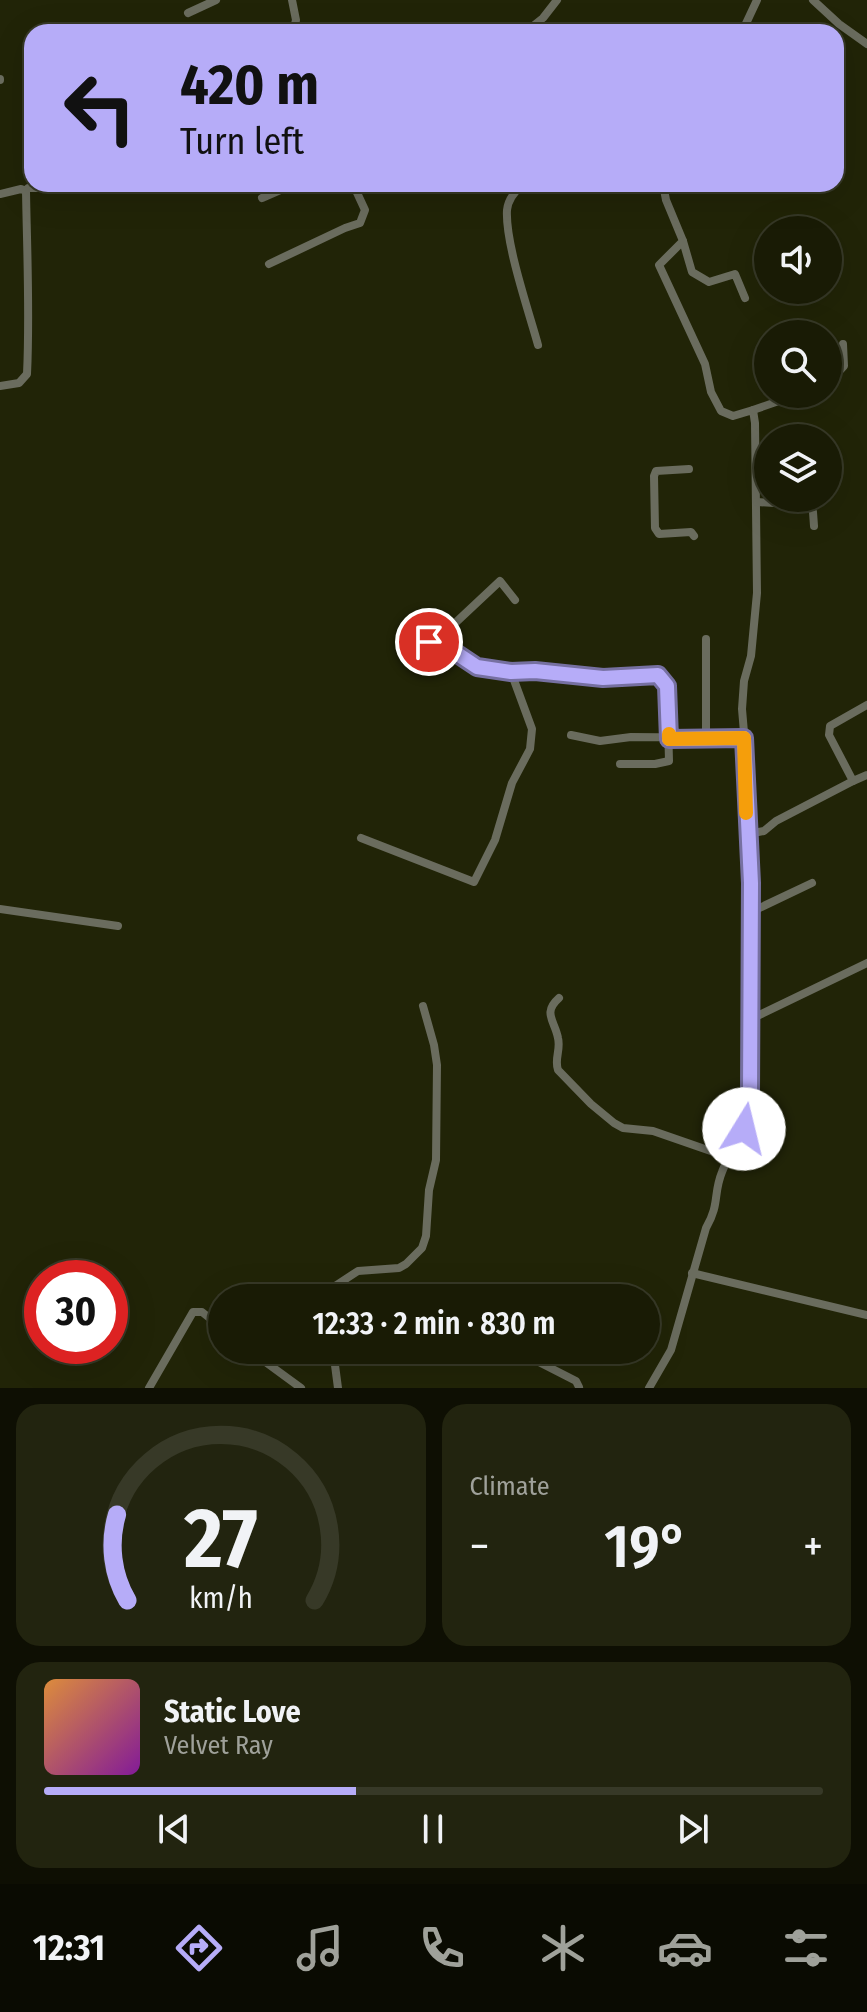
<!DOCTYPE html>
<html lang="en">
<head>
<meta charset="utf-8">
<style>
  :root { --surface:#191b05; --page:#22240f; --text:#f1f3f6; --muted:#9fa19a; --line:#373927; --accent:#b6acf8 }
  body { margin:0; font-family:"Fira Sans Condensed",sans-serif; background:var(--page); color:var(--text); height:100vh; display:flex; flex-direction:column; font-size:30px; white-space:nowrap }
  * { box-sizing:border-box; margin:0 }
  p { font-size:26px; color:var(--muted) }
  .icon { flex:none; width:44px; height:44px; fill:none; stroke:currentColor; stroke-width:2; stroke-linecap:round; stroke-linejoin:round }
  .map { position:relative; height:1388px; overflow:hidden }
  .drawer { display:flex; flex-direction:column; gap:16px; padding:16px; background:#0e0f03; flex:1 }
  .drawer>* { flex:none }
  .top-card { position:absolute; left:24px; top:24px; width:820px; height:168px; border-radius:24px; box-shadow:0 8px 32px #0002,0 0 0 2px var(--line); background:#b6acf8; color:#111; overflow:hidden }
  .buttons { position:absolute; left:754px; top:216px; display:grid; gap:16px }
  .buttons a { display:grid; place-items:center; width:88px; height:88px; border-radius:50%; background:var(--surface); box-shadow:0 8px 32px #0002,0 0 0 2px var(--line); font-size:40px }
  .speed { position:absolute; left:24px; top:1260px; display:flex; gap:16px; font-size:40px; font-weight:700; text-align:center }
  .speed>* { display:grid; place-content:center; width:104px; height:104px; border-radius:50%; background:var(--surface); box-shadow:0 8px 32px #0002,0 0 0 2px var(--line); line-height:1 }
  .speed .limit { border:12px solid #d22; background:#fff; color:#111 }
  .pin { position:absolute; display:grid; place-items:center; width:68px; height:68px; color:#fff; margin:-34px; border:4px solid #fff; border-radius:50%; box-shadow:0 2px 8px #0007 }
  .me { position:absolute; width:88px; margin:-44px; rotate:9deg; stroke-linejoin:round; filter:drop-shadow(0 0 6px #0008) }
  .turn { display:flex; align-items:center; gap:28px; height:168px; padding:0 24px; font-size:36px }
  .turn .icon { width:104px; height:104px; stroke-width:2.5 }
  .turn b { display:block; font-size:56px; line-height:68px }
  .big { font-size:60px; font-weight:600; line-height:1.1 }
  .drawer .widget { flex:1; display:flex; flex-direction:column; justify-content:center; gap:12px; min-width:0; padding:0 28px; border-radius:24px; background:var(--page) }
  .drawer .dial { align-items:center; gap:0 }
  .dial svg { height:208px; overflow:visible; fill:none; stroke:var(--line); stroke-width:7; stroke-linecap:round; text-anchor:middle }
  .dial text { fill:var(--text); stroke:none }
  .song { display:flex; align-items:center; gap:24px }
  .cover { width:96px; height:96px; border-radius:12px; background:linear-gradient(135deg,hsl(30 70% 55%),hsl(290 70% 35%)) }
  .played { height:8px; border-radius:4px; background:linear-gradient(90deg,var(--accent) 40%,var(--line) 40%) }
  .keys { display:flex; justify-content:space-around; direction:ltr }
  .heat { display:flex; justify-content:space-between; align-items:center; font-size:44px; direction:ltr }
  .drawer .tiles { flex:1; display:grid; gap:16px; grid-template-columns:1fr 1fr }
  .widget:last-child { grid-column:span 2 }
  .trip { position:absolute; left:208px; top:1284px; width:452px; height:80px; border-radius:40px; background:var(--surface); box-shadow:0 8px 32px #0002,0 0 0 2px var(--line); font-weight:600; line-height:80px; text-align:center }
  .tabs { display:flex; height:128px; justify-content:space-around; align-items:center; background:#0a0b02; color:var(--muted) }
  .tabs .icon { width:56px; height:56px }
  .tabs .on { color:var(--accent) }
  .tabs b { font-size:36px; color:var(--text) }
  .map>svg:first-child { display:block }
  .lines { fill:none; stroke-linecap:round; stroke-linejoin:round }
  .minor { stroke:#6a6c5e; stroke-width:8 }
  .route-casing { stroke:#7670a1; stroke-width:20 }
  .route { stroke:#b6acf8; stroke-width:14 }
  .slow { stroke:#f59e0b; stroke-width:14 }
</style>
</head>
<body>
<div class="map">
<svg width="867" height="1388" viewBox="0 0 867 1388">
  <rect width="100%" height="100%" fill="#212407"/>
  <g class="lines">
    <g class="minor">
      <polyline points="292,0 296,20 293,32"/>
      <polyline points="813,0 839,24 867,44"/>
      <polyline points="188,13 216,0"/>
      <polyline points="528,30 543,18 557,0"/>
      <polyline points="742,32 757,0"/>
      <polyline points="0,79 0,80"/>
      <path d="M523,184C515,191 508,199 507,210C505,243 529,312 538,345"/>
      <polyline points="663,184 666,200 683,241 659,265 705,364 711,392 721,411 733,416 753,410 755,423 757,593 751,656 744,681 742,709 746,756 748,834 764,831 776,821 853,781"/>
      <polyline points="0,194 21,189 26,191 28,188 43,188 51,184"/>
      <polyline points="262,198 294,184"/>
      <polyline points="683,241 692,272 709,282 735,274 745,298"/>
      <polyline points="269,264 345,228 360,223 365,210 353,184"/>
      <polyline points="828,383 844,366 843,344"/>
      <path d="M0,386L19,383L27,374C30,313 27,252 26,191"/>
      <polyline points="753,410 799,394"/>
      <polyline points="689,469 656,471 654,476 655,528 659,534 691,532 694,536"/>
      <polyline points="757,502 809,505 813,512 814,526"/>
      <polyline points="429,642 440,647 441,643 477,667 511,672 535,671 603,678 658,675 667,686 669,761 655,764 620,764"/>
      <polyline points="441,643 452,626 500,581 515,600"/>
      <polyline points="867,705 830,726 829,735 853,781 867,775"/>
      <polyline points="571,735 600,741 631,737 744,738"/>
      <polyline points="706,740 706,639"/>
      <polyline points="361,838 474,882 495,840 512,783 530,749 532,729 511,672"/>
      <polyline points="0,909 118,926"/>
      <polyline points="751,912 812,883"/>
      <path d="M559,998C542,1013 555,1021 558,1038C561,1050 554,1059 558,1070L591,1104L614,1123L623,1128L653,1131L728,1157"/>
      <polyline points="751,1019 867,963"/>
      <polyline points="692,1273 867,1315"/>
      <polyline points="327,1298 332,1288 358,1271 399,1268 406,1264 422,1248 426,1236 429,1190 436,1160 437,1065 434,1045 423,1006"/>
      <polyline points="249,1350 301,1388"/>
      <polyline points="333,1350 338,1388"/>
      <polyline points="522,1351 531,1358 576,1381 579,1387"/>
      <polyline points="149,1388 193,1312 202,1312 222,1328"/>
      <path d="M649,1388L671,1350L706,1228C720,1204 713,1194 722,1172C730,1151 743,1134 748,1112L751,915V853L748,834"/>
    </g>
  </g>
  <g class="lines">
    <defs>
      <polyline id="route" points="429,642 440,647 441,643 477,667 511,672 535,671 603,678 658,675 667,686 669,739 744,738 751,883 750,1094 744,1129"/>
    </defs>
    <use href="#route" class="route-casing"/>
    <use href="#route" class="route"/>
    <polyline class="slow" points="669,734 669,739 744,738 746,813"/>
  </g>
</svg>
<div class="buttons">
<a><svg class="icon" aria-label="sound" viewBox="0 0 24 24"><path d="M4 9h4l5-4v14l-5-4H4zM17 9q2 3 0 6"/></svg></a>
<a><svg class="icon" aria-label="search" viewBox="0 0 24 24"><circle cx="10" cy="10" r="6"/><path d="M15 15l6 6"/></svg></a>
<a><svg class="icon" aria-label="layers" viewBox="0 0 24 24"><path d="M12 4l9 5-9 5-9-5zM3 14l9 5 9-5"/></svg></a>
</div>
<div class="speed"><div class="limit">30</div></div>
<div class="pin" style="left:429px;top:642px;background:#d93025"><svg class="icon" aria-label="arrive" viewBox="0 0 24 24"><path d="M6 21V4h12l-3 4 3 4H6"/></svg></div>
<svg class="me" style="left:744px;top:1129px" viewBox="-20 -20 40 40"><circle r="19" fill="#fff"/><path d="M0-13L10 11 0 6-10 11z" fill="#b6acf8"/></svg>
<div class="trip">12:33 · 2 min · 830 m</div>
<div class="top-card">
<div class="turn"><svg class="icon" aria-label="left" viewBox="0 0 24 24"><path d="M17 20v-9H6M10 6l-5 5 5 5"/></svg><div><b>420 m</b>Turn left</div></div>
</div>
</div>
<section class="drawer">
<div class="tiles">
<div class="widget dial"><svg viewBox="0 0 100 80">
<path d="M14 69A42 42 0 1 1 86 69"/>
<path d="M14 69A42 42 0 0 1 10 36" stroke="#b6acf8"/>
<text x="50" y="56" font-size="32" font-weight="700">27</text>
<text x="50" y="72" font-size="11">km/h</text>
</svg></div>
<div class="widget"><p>Climate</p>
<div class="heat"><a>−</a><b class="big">19°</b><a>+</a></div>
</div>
<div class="widget">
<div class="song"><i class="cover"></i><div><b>Static Love</b><p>Velvet Ray</p></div></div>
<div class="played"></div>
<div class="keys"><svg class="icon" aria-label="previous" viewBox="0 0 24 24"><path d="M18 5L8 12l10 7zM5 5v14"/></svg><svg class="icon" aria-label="pause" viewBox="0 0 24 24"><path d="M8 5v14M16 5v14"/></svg><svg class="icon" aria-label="next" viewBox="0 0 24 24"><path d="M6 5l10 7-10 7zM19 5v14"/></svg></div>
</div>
</div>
</section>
<nav class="tabs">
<b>12:31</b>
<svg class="icon on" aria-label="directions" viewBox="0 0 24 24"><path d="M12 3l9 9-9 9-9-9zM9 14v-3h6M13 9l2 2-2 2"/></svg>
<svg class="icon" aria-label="music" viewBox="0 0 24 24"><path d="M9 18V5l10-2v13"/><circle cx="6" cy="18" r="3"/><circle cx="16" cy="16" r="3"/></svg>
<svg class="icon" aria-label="phone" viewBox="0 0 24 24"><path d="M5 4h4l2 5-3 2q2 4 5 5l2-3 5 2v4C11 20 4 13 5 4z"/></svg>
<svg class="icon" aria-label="climate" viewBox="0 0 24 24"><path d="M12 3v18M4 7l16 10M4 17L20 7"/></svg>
<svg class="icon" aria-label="car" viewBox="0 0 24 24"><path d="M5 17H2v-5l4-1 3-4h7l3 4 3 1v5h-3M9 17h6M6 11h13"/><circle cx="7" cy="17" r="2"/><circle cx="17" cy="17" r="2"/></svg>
<svg class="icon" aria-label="filters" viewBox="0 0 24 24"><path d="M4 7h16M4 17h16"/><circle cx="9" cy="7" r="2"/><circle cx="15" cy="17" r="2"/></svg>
</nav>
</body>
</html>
